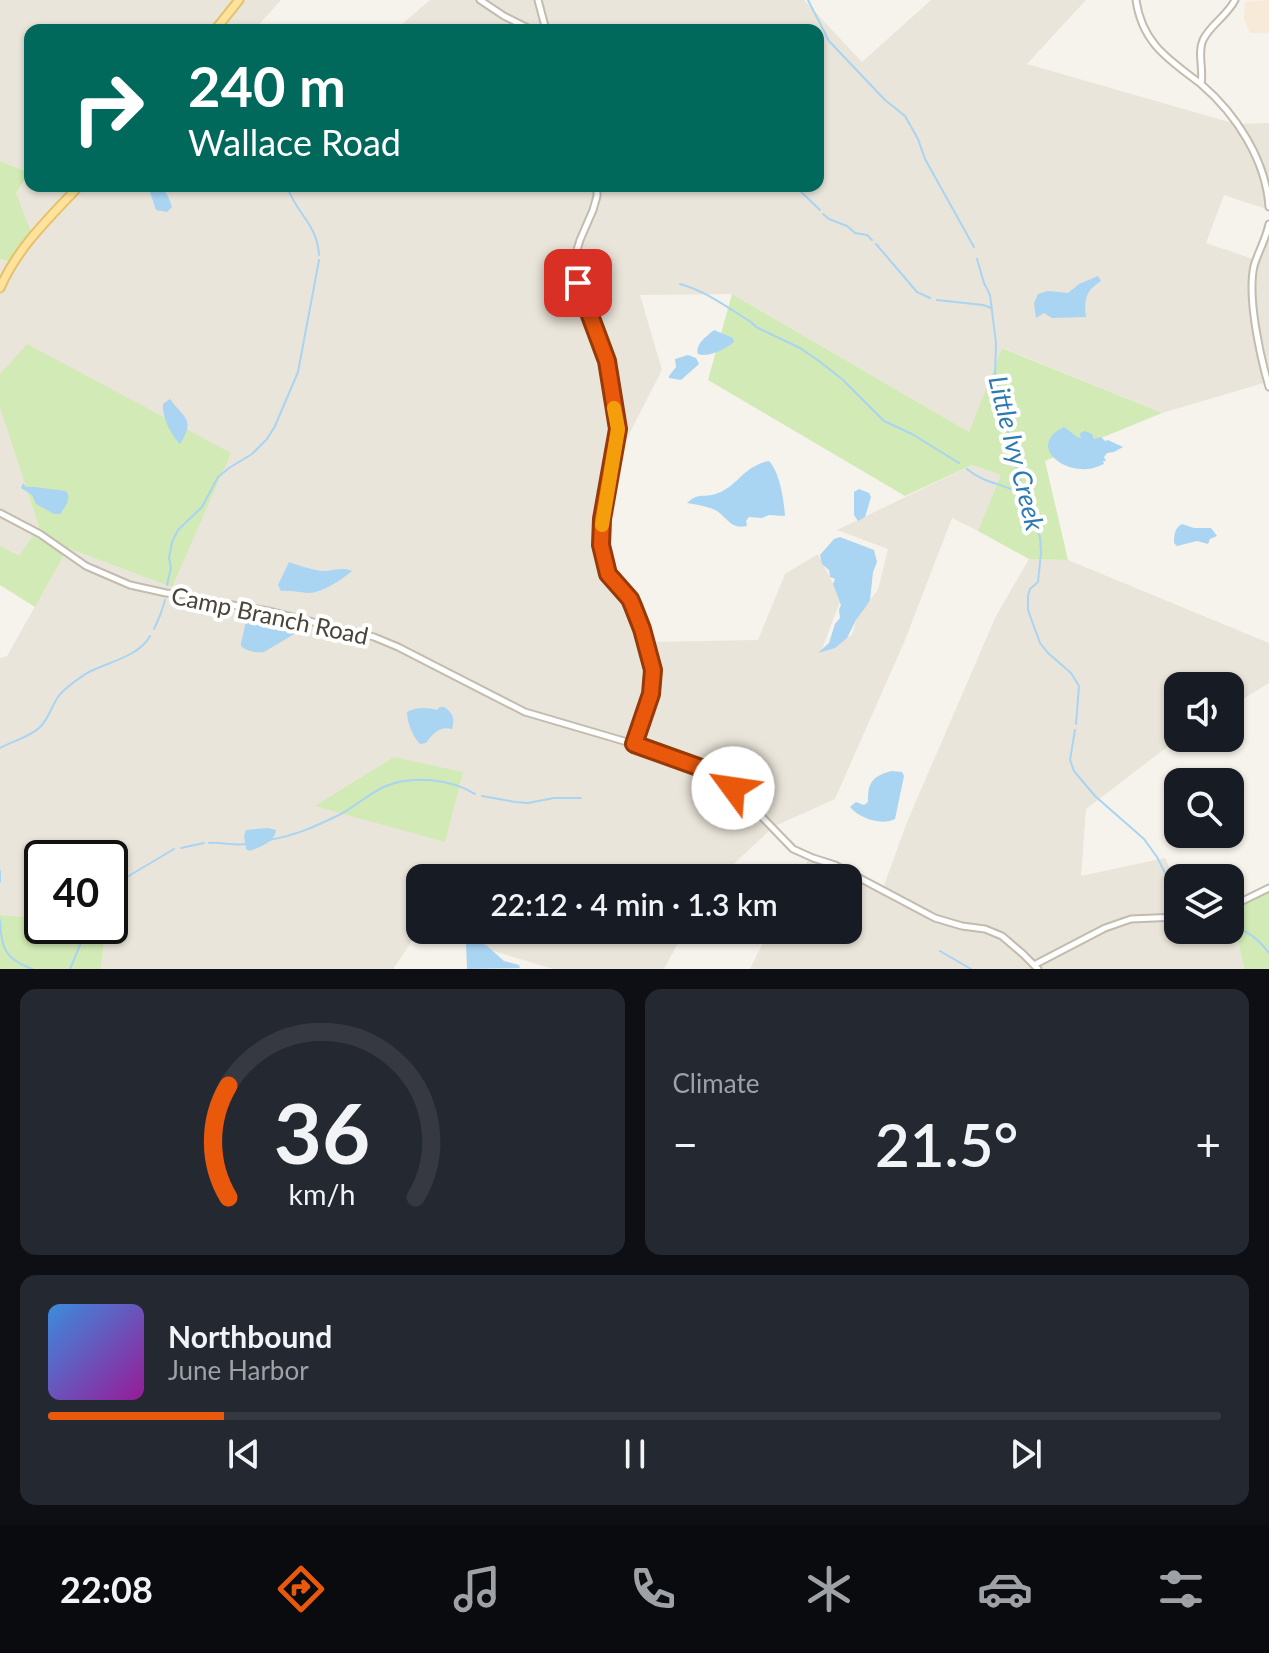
<!DOCTYPE html>
<html lang="en">
<head>
<meta charset="utf-8">
<style>
  :root { --surface:#171b24; --page:#242831; --text:#f1f3f6; --muted:#9ea1a6; --line:#363941; --accent:#ea580c }
  body { margin:0; font-family:Lato,sans-serif; background:var(--page); color:var(--text); height:100vh; display:flex; flex-direction:column; font-size:30px; white-space:nowrap }
  * { box-sizing:border-box; margin:0 }
  p { font-size:26px; color:var(--muted) }
  .icon { flex:none; width:44px; height:44px; fill:none; stroke:currentColor; stroke-width:2; stroke-linecap:round; stroke-linejoin:round }
  .map { position:relative; height:969px; overflow:hidden }
  .sheet { display:flex; flex-direction:column; gap:20px; padding:20px; background:#0d0f14; flex:1 }
  .sheet>* { flex:none }
  .top-card { position:absolute; left:24px; top:24px; width:800px; height:168px; border-radius:16px; box-shadow:0 2px 6px #0004; background:#00695c; color:#fff; overflow:hidden }
  .buttons { position:absolute; left:1164px; top:672px; display:grid; gap:16px }
  .buttons a { display:grid; place-items:center; width:80px; height:80px; border-radius:16px; background:var(--surface); box-shadow:0 2px 6px #0004; font-size:40px }
  .speed { position:absolute; left:24px; top:840px; display:flex; gap:16px; font-size:40px; font-weight:700; text-align:center }
  .speed>* { display:grid; place-content:center; width:104px; height:104px; border-radius:50%; background:var(--surface); box-shadow:0 2px 6px #0004; line-height:1 }
  .speed .limit { border:4px solid #111; border-radius:12px; background:#fff; color:#111 }
  .pin { position:absolute; display:grid; place-items:center; width:68px; height:68px; color:#fff; margin:-34px; border-radius:16px; box-shadow:0 4px 12px #0006 }
  .me { position:absolute; width:88px; margin:-44px; rotate:301deg; stroke-linejoin:round; filter:drop-shadow(0 0 6px #0008) }
  .turn { display:flex; align-items:center; gap:28px; height:168px; padding:0 32px; font-size:36px }
  .turn .icon { width:104px; height:104px; stroke-width:2.5 }
  .turn b { display:block; font-size:56px; line-height:68px }
  .big { font-size:60px; font-weight:600; line-height:1.1 }
  .sheet .tile { flex:1; display:flex; flex-direction:column; justify-content:center; gap:12px; min-width:0; padding:0 28px; border-radius:16px; background:var(--page) }
  .sheet .dial { align-items:center; gap:0 }
  .dial svg { height:208px; overflow:visible; fill:none; stroke:var(--line); stroke-width:7; stroke-linecap:round; text-anchor:middle }
  .dial text { fill:var(--text); stroke:none }
  .song { display:flex; align-items:center; gap:24px }
  .cover { width:96px; height:96px; border-radius:12px; background:linear-gradient(135deg,hsl(210 70% 55%),hsl(300 70% 35%)) }
  .played { height:8px; border-radius:4px; background:linear-gradient(90deg,var(--accent) 15%,var(--line) 15%) }
  .keys { display:flex; justify-content:space-around; direction:ltr }
  .heat { display:flex; justify-content:space-between; align-items:center; font-size:44px; direction:ltr }
  .sheet .tiles { flex:1; display:grid; gap:20px; grid-template-columns:1fr 1fr }
  .tile:last-child { grid-column:span 2 }
  .trip { position:absolute; left:406px; top:864px; width:456px; height:80px; border-radius:16px; background:var(--surface); box-shadow:0 2px 6px #0004; font-weight:600; line-height:80px; text-align:center }
  .tab-bar { display:flex; height:128px; justify-content:space-around; align-items:center; background:#090b0e; color:var(--muted) }
  .tab-bar .icon { width:56px; height:56px }
  .tab-bar .current { color:var(--accent) }
  .tab-bar b { font-size:36px; color:var(--text) }
  .map>svg:first-child { display:block }
  .residential { fill:#eae5da }
  .commercial { fill:#f7ead8 }
  .green { fill:#d2eab5 }
  .water { fill:#a9d4f2 }
  .lines { fill:none; stroke-linecap:round; stroke-linejoin:round }
  .stream { stroke:#a9d4f2; stroke-width:2 }
  .minor-casing { stroke:#c2bbae; stroke-width:9 }
  .major-casing { stroke:#e6c16a; stroke-width:11 }
  .minor { stroke:#fff; stroke-width:5 }
  .major { stroke:#ffe39c; stroke-width:7 }
  .route-casing { stroke:#983908; stroke-width:20 }
  .route { stroke:#ea580c; stroke-width:14 }
  .slow { stroke:#f59e0b; stroke-width:14 }
  .labels { text-anchor:middle; dominant-baseline:central; stroke-width:8; stroke-linejoin:round; paint-order:stroke }
  .street-label { font-size:24px; fill:#4b4439; stroke:#fff }
  .water-label { font-size:26px; font-style:italic; fill:#2e7ab2; stroke:#fff }
</style>
</head>
<body>
<div class="map">
<svg width="1269" height="969" viewBox="0 0 1269 969">
  <rect width="100%" height="100%" fill="#f6f3ec"/>
  <g class="residential">
    <polygon points="0,0 281,0 254,30 30,30 30,173 0,161"/>
    <polygon points="430,0 804,0 862,62 931,0 1086,0 1027,64 1236,124 1269,123 1269,210 1224,195 1206,243 1256,260 1269,228 1269,385 1267,382 1162,413 1003,348 969,432 732,294 640,295 662,370 623,446 604,509 602,555 612,573 632,595 639,608 651,642 758,640 785,574 818,554 841,599 821,652 852,635 858,614 878,590 888,549 837,530 972,465 1002,475 978,531 952,518 905,640 835,799 773,827 719,878 420,878 420,929 393,969 101,969 106,926 110,926 110,858 42,858 42,918 0,915 0,658 7,656 68,548 28,344 0,374 0,259 10,262 19,247 16,193 30,175 30,186 284,186 293,191 295,186 818,186 818,30 395,30"/>
    <polygon points="0,408 39,527 19,557 0,546"/>
    <polygon points="1029,559 1068,560 1269,643 1269,683 1230,707 1230,686 1178,686 1179,738 1086,809 1081,876 1165,858 1178,885 1178,930 1230,930 1231,908 1244,969 750,969 769,930 848,930 848,878 798,878 810,857 882,891 907,822 996,616"/>
    <polygon points="424,930 685,930 664,969 553,969"/>
  </g>
  <polygon class="commercial" points="1269,0 1269,33 1250,33 1244,18 1245,2"/>
  <g class="green">
    <polygon points="0,161 30,173 16,193 31,232 10,262 0,259"/>
    <polygon points="732,294 969,432 1002,348 1162,413 1045,461 1068,560 1029,559 978,531 1001,475 972,465 905,496 708,380"/>
    <polygon points="27,344 231,453 172,587 68,548 35,607 0,585 0,546 19,556 39,527 0,408 0,374"/>
    <polygon points="394,757 463,772 445,842 315,806"/>
    <polygon points="1269,888 1269,969 1244,969 1231,908"/>
    <polygon points="0,915 42,918 42,926 106,926 101,969 0,969"/>
  </g>
  <g class="water">
    <polygon points="148,186 161,186 168,196 172,207 167,212 156,210"/>
    <path d="M1098,276L1101,281C1085,291 1084,301 1086,317L1052,318L1044,313L1036,318L1034,303L1038,294L1048,291L1068,293L1079,284Z"/>
    <path d="M714,330L733,338L734,342C726,349 707,358 698,354C695,344 707,336 714,330Z"/>
    <polygon points="688,355 696,358 699,364 681,380 669,378 669,376 676,367 675,359"/>
    <path d="M170,399C182,417 197,418 180,444C171,435 162,417 163,404Z"/>
    <path d="M1064,427L1077,437L1081,438L1080,433L1085,431L1092,434L1094,439L1101,437L1105,441L1108,440L1123,447L1114,452L1107,453L1104,457L1106,461H1103L1104,464C1096,467 1091,470 1081,469C1056,468 1031,443 1064,427Z"/>
    <path d="M769,461C780,473 784,500 785,516L769,515L762,518L749,517L746,521L747,526C729,530 727,515 713,509C705,506 695,504 687,503C700,491 704,499 718,493C738,486 743,466 769,461Z"/>
    <path d="M23,483L26,487H34L66,491C72,499 65,507 60,514H54L36,504L32,495L21,488Z"/>
    <polygon points="859,489 869,493 871,497 865,517 858,521 854,515 854,492"/>
    <path d="M1182,524L1194,528H1211L1217,536L1210,539L1208,544L1197,541L1177,546L1174,543C1174,536 1174,528 1182,524Z"/>
    <polygon points="840,537 874,550 877,562 873,572 870,600 867,605 856,620 847,638 835,648 818,653 829,643 835,624 840,618 839,610 841,605 833,584 835,579 830,577 829,570 822,564 820,555 834,539"/>
    <path d="M289,562C299,566 310,569 321,571C332,572 341,566 352,571C341,580 324,592 309,593C300,593 291,590 281,591L278,585Z"/>
    <path d="M248,613C258,616 266,622 276,626C283,629 290,629 296,633L264,652C257,653 246,651 241,646V643Z"/>
    <path d="M440,707H444C453,713 455,718 452,729C439,726 433,734 426,743L420,744C413,737 407,722 407,712C415,707 428,707 437,710Z"/>
    <path d="M891,771L902,772L904,776L895,819C881,826 859,818 850,807L856,802L864,805L868,802C868,783 871,777 891,771Z"/>
    <path d="M268,828L276,830C275,842 260,847 250,851L246,849L244,836L246,830Z"/>
    <polygon points="468,940 486,945 504,961 519,965 520,968 467,969 466,943"/>
  </g>
  <g class="lines">
    <g class="stream">
      <polyline points="808,0 829,41 885,100 905,116 918,139 925,159 974,247"/>
      <path d="M287,186C296,214 317,223 319,255"/>
      <polyline points="795,186 820,210"/>
      <polyline points="823,214 829,219 847,226 855,233 867,235 872,240"/>
      <polyline points="876,244 917,292 930,298"/>
      <polyline points="977,259 984,283 990,295 996,343 995,375 1004,407 1009,436 1014,448 1015,462 1029,513 1040,537 1041,553 1039,572 1038,582 1030,589 1028,596 1028,610 1040,643 1048,653 1071,673 1079,686 1076,724"/>
      <path d="M680,284C706,291 728,308 751,322L756,327L800,348L819,361L842,379L884,421L912,434L959,463"/>
      <polyline points="937,300 983,305 991,308"/>
      <path d="M967,469C987,486 1006,482 1025,497"/>
      <polyline points="167,585 171,568 169,558 172,542 178,530 202,507 218,477 229,468 252,454 267,439 275,426 298,372 319,260"/>
      <polyline points="154,629 161,613 165,600"/>
      <polyline points="1075,730 1070,760 1074,771 1095,796 1144,839 1157,857 1165,873 1178,887"/>
      <path d="M0,748C12,741 28,738 39,728C49,719 51,707 58,697C64,688 78,679 87,673C107,662 139,657 150,636"/>
      <polyline points="482,796 515,802 528,803 554,798 581,798"/>
      <path d="M269,840C297,835 314,827 339,815C355,807 369,793 386,786C413,775 451,779 475,794"/>
      <path d="M209,843C222,842 234,846 247,844"/>
      <polyline points="181,848 204,843"/>
      <polyline points="0,871 0,882"/>
      <polyline points="111,891 127,877 174,849"/>
      <path d="M0,920C1,948 5,959 32,969"/>
      <path d="M1230,927C1248,930 1258,939 1269,953"/>
      <polyline points="940,951 971,969"/>
      <polyline points="70,969 88,926"/>
    </g>
    <defs>
      <g id="minor">
        <polyline points="480,0 504,16 532,30"/>
        <polyline points="538,0 546,30"/>
        <path d="M1136,0C1142,43 1168,59 1201,84"/>
        <path d="M1235,0C1227,16 1210,25 1203,40C1197,53 1204,70 1201,84C1236,114 1266,160 1269,207"/>
        <polyline points="597,186 597,196 593,210 580,240 573,263 578,283 607,361 618,429 602,519 601,545 608,574 630,599 633,606 642,629 653,670 651,694 634,744"/>
        <path d="M1269,224C1266,239 1258,252 1254,266C1247,297 1260,356 1269,387"/>
        <polyline points="0,513 40,534 86,566 130,585 166,593 186,595 208,601 269,611 374,637 398,647 525,712 634,744 701,768 730,784 793,849 813,858 835,865 935,918 962,926 985,929 1002,936 1023,954 1038,969"/>
        <polyline points="1230,907 1269,888"/>
        <polyline points="1034,965 1105,928 1131,919 1178,917"/>
      </g>
      <g id="major">
        <polyline points="215,30 239,0"/>
        <path d="M0,288C18,247 49,218 79,186"/>
      </g>
    </defs>
    <use href="#minor" class="minor-casing"/>
    <use href="#major" class="major-casing"/>
    <use href="#minor" class="minor"/>
    <use href="#major" class="major"/>
  </g>
  <g class="lines">
    <defs>
      <polyline id="route" points="578,283 607,361 618,429 602,519 601,545 608,574 630,599 633,606 642,629 653,670 651,694 634,744 701,768 733,788"/>
    </defs>
    <use href="#route" class="route-casing"/>
    <use href="#route" class="route"/>
    <polyline class="slow" points="602,525 618,429 614,408"/>
  </g>
  <g class="labels">
    <g class="street-label">
      <text transform="translate(270 615) rotate(12)">Camp Branch Road</text>
    </g>
    <g class="water-label">
      <text transform="translate(1017 453) rotate(76)">Little Ivy Creek</text>
    </g>
  </g>
</svg>
<div class="buttons">
<a><svg class="icon" aria-label="sound" viewBox="0 0 24 24"><path d="M4 9h4l5-4v14l-5-4H4zM17 9q2 3 0 6"/></svg></a>
<a><svg class="icon" aria-label="search" viewBox="0 0 24 24"><circle cx="10" cy="10" r="6"/><path d="M15 15l6 6"/></svg></a>
<a><svg class="icon" aria-label="layers" viewBox="0 0 24 24"><path d="M12 4l9 5-9 5-9-5zM3 14l9 5 9-5"/></svg></a>
</div>
<div class="speed"><div class="limit">40</div></div>
<div class="pin" style="left:578px;top:283px;background:#d93025"><svg class="icon" aria-label="arrive" viewBox="0 0 24 24"><path d="M6 21V4h12l-3 4 3 4H6"/></svg></div>
<svg class="me" style="left:733px;top:788px" viewBox="-20 -20 40 40"><circle r="19" fill="#fff"/><path d="M0-13L10 11 0 6-10 11z" fill="#ea580c"/></svg>
<div class="trip">22:12 · 4 min · 1.3 km</div>
<div class="top-card">
<div class="turn"><svg class="icon" aria-label="right" viewBox="0 0 24 24"><path d="M7 20v-9h11M14 6l5 5-5 5"/></svg><div><b>240 m</b>Wallace Road</div></div>
</div>
</div>
<section class="sheet">
<div class="tiles">
<div class="tile dial"><svg viewBox="0 0 100 80">
<path d="M14 69A42 42 0 1 1 86 69"/>
<path d="M14 69A42 42 0 0 1 14 26" stroke="#ea580c"/>
<text x="50" y="56" font-size="32" font-weight="700">36</text>
<text x="50" y="72" font-size="11">km/h</text>
</svg></div>
<div class="tile"><p>Climate</p>
<div class="heat"><a>−</a><b class="big">21.5°</b><a>+</a></div>
</div>
<div class="tile">
<div class="song"><i class="cover"></i><div><b>Northbound</b><p>June Harbor</p></div></div>
<div class="played"></div>
<div class="keys"><svg class="icon" aria-label="previous" viewBox="0 0 24 24"><path d="M18 5L8 12l10 7zM5 5v14"/></svg><svg class="icon" aria-label="pause" viewBox="0 0 24 24"><path d="M8 5v14M16 5v14"/></svg><svg class="icon" aria-label="next" viewBox="0 0 24 24"><path d="M6 5l10 7-10 7zM19 5v14"/></svg></div>
</div>
</div>
</section>
<nav class="tab-bar">
<b>22:08</b>
<svg class="icon current" aria-label="directions" viewBox="0 0 24 24"><path d="M12 3l9 9-9 9-9-9zM9 14v-3h6M13 9l2 2-2 2"/></svg>
<svg class="icon" aria-label="music" viewBox="0 0 24 24"><path d="M9 18V5l10-2v13"/><circle cx="6" cy="18" r="3"/><circle cx="16" cy="16" r="3"/></svg>
<svg class="icon" aria-label="phone" viewBox="0 0 24 24"><path d="M5 4h4l2 5-3 2q2 4 5 5l2-3 5 2v4C11 20 4 13 5 4z"/></svg>
<svg class="icon" aria-label="climate" viewBox="0 0 24 24"><path d="M12 3v18M4 7l16 10M4 17L20 7"/></svg>
<svg class="icon" aria-label="car" viewBox="0 0 24 24"><path d="M5 17H2v-5l4-1 3-4h7l3 4 3 1v5h-3M9 17h6M6 11h13"/><circle cx="7" cy="17" r="2"/><circle cx="17" cy="17" r="2"/></svg>
<svg class="icon" aria-label="filters" viewBox="0 0 24 24"><path d="M4 7h16M4 17h16"/><circle cx="9" cy="7" r="2"/><circle cx="15" cy="17" r="2"/></svg>
</nav>
</body>
</html>
